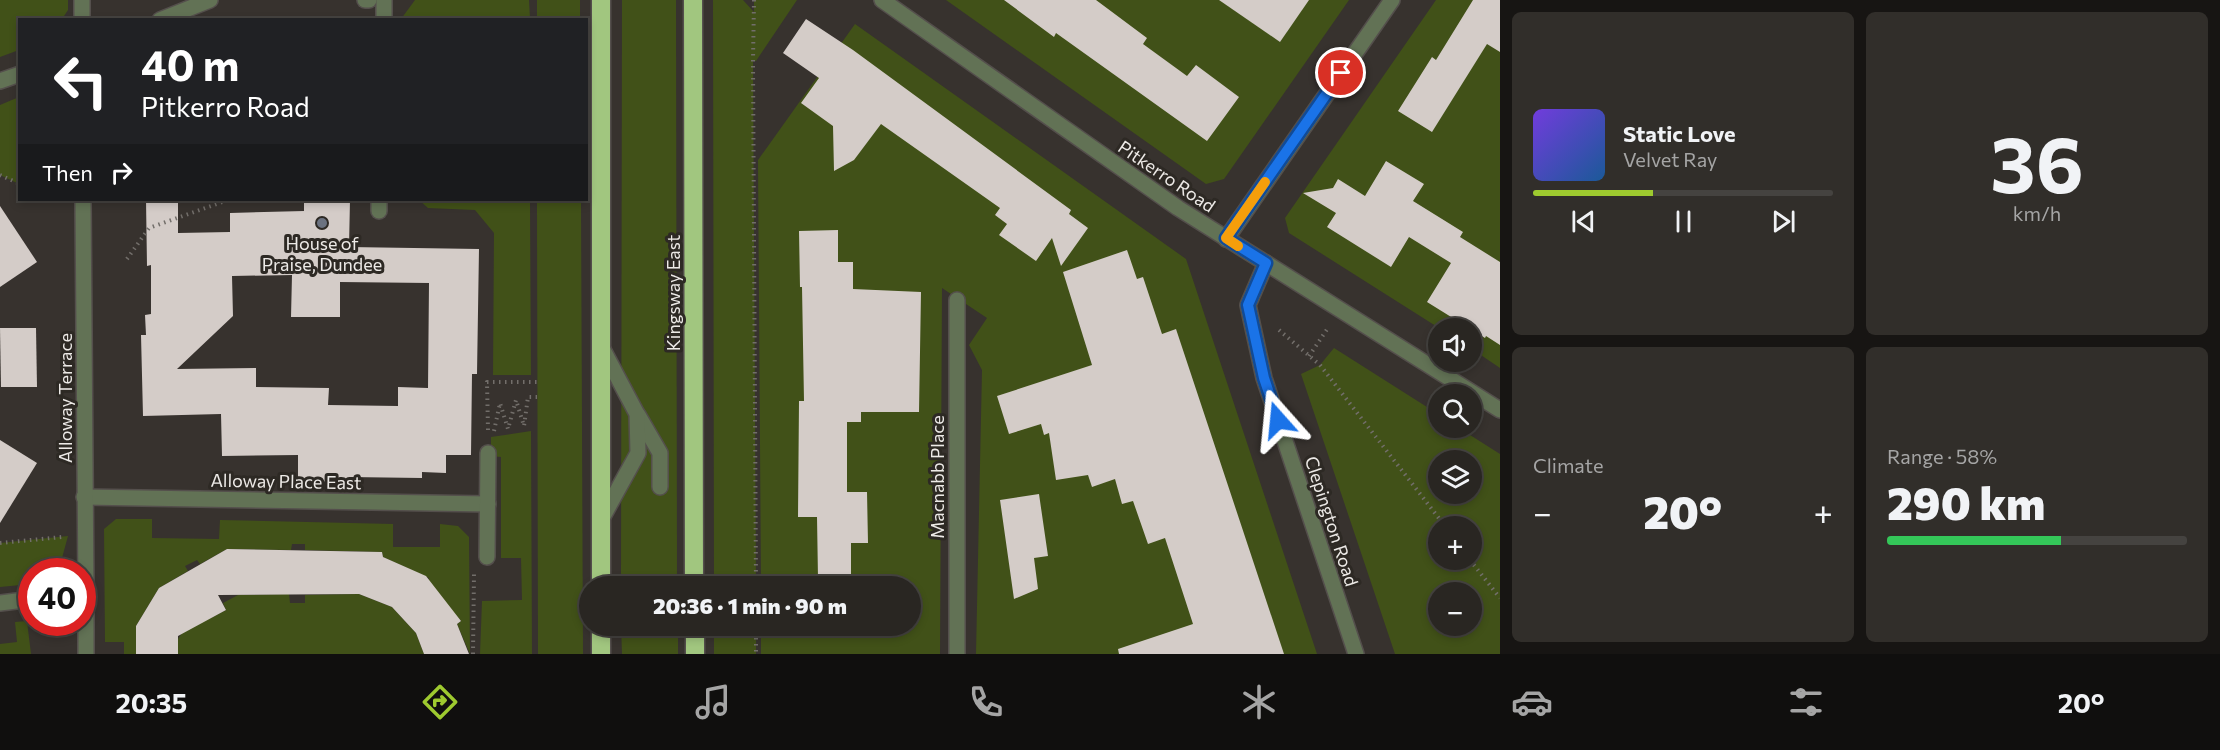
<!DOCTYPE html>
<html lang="en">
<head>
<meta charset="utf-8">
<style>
  :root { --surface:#292622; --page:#312e2a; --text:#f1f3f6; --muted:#a5a5a5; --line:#454340; --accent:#9eca2f }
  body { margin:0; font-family:Commissioner,sans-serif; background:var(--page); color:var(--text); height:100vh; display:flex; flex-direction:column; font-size:22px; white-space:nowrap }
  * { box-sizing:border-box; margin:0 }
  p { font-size:20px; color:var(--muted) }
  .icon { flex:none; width:33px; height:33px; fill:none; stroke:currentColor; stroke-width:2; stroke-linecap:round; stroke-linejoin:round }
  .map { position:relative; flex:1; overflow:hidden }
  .side { display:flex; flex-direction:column; gap:12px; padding:12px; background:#171513; width:720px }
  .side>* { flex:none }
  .top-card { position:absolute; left:18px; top:18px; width:570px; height:183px; border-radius:0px; box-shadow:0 3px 9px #0003,0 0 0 2px var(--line); background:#202124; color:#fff; overflow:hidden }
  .controls { position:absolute; left:1428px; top:318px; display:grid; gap:12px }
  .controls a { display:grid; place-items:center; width:54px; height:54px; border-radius:50%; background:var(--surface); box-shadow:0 3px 9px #0003,0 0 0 2px var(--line); font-size:30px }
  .speed { position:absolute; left:18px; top:558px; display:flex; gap:12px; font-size:30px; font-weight:700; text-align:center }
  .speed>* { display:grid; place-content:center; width:78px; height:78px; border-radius:50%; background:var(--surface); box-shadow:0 3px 9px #0003,0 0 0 2px var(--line); line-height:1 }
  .speed .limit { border:9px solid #d22; background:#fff; color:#111 }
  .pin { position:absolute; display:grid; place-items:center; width:51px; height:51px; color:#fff; margin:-26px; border:3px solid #fff; border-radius:50%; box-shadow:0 2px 6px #0007 }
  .me { position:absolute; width:66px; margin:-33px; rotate:342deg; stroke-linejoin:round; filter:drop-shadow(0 0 4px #0008) }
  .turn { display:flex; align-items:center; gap:21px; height:126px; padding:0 24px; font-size:27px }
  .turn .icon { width:78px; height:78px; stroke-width:2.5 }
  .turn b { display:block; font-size:42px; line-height:51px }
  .then { display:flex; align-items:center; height:57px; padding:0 24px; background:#0003; gap:12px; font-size:22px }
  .big { font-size:45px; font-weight:800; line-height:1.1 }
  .side .widget { flex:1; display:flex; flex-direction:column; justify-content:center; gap:9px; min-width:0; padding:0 21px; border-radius:9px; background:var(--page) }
  .side .dial { align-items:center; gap:0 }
  .dial b { font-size:78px; line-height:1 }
  .song { display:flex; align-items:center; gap:18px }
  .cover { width:72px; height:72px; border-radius:9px; background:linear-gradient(135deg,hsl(260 70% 55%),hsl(210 70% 35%)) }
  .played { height:6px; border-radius:3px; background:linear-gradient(90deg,var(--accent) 40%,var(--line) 40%) }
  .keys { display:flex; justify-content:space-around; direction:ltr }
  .heat { display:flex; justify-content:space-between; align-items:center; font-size:33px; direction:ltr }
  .charge { height:9px; border-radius:4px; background:linear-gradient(90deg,#34c759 58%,var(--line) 0) }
  .side .tiles { flex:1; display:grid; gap:12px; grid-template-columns:repeat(2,1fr) }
  .trip { position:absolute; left:579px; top:576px; width:342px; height:60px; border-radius:30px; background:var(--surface); box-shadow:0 3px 9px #0003,0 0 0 2px var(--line); font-weight:800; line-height:60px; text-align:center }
  .dock { display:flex; height:96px; justify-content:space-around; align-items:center; background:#100f0e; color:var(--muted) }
  .dock .icon { width:42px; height:42px }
  .dock .current { color:var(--accent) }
  .dock b { font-size:27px; color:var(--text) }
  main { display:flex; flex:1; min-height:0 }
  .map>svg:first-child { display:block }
  .green { fill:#415118; fill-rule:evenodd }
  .building { fill:#d4ccc8; fill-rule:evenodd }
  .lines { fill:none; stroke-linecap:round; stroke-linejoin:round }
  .minor-casing { stroke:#544f4c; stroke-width:18 }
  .highway-casing { stroke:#544f4c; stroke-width:21 }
  .path { stroke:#726e6a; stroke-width:4; stroke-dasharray:1.5 4.5; stroke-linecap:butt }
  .minor { stroke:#627255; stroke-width:15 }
  .highway { stroke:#a1c67f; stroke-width:18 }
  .route-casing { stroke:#114b97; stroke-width:15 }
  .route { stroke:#1a73e8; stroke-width:10 }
  .slow { stroke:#f59e0b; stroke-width:10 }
  .worship-dot { fill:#6b7280; stroke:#2d2924; stroke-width:2 }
  .labels { text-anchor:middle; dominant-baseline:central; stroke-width:6; stroke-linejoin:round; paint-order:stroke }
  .street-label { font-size:18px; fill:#edeae7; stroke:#2d2924 }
  .poi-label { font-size:18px; fill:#edeae7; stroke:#2d2924 }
</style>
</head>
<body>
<main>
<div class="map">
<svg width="1500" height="654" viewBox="0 0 1500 654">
  <rect width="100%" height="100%" fill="#37322e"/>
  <g class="green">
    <polygon points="0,0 68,0 68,10 62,19 20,20 19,50 0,57"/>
    <polygon points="415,0 529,0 530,19 401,19"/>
    <rect x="537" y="0" width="43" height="19"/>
    <polygon points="622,0 676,0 677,586 621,586"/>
    <polygon points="713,0 743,0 754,12 754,0 797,0 756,61 753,61 756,586 714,586"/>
    <polygon points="946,0 1349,0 1224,179 1206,184"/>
    <polygon points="1436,0 1500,0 1500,368 1472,349 1472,328 1439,328 1289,233 1285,218"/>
    <polygon points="855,24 1186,259 1317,654 976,654 982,370 969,345 987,318 942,288 940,654 761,654 761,626 910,626 910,586 761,586 758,160"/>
    <polygon points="19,97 19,184 0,175 0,105"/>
    <polygon points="419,200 530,200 531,375 493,375 494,233 475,210 428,208"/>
    <polygon points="537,200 581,200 583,654 538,654"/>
    <path d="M1334,348L1438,414V428H1459L1500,454V654H1395L1301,374L1320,365ZM1438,460H1472V494H1438ZM1438,526H1472V560H1438ZM1472,592V626H1438V592Z"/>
    <polygon points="531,431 532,654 480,654 482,601 522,600 521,558 501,558 501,457 491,456 491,437"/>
    <polygon points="116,519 152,519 152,538 219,539 220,520 393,524 393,547 440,547 440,524 458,526 469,537 470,654 457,624 461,621 427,582 429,578 383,557 382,552 305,550 305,544 292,544 291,550 227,549 200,564 197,560 185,566 188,571 159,588 136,626 136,654 124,654 124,642 105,642 104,529"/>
    <polygon points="68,536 59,569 55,571 32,572 31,584 0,587 0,543"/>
    <polygon points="289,594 290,603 305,603 305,595 359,594 392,607 416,633 424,654 178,654 178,639 190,621 211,618 226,610 223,603 238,595"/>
    <polygon points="27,621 31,654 0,654 0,644 17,642 15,622"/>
    <polygon points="621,626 678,626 678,654 622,654"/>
    <rect x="714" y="626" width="42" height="28"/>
  </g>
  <g class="building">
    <polygon points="1004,0 1096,0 1147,38 1143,44 1187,76 1196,65 1239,97 1207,141 1056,33 1054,37"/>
    <polygon points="1219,0 1309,0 1280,42"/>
    <polygon points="1473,0 1500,0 1500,52 1487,44 1432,132 1398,111 1432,57 1436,60"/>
    <polygon points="806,19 853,50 1071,210 1069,214 1088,228 1061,266 1052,238 1036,261 999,235 1007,224 995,215 1000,208 881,124 854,160 834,171 833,126 801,103 819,78 783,53"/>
    <polygon points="1386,161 1424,184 1413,201 1463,232 1460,237 1500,262 1500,345 1486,336 1485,338 1427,302 1451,263 1409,237 1391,267 1327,227 1336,213 1303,193 1333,188 1338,179 1365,196"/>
    <path d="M146,200H178V233L230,232V213L304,211V200H350L349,247L479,249L477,374H472L471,455H446V473L422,472V478L349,477V482L298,481V455L222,456L221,414L143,416L141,335H146L145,315L151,314V265L147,266ZM292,275L291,317H340V282L429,283L428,388L398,387V406L328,405L329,388L256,387V368L177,369L233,316L232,276Z"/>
    <polygon points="0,206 37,262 0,287"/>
    <polygon points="838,230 838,262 853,262 853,289 921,292 919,412 861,412 861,422 847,422 847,492 867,492 868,543 851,543 851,586 800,586 800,579 818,579 817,517 798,517 799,401 804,401 802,287 800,287 799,231"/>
    <polygon points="1127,250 1137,279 1143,277 1162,334 1176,329 1284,654 1119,654 1118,649 1193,624 1165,538 1148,544 1133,501 1122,504 1115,479 1092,487 1088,475 1056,480 1049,433 1044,435 1041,424 1009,434 997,396 1092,365 1063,272"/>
    <polygon points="0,328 36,328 37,387 1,387"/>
    <polygon points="0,440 37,463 0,523"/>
    <polygon points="1039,494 1048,556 1034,558 1038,589 1014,599 1000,500"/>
    <polygon points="227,549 382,552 383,557 426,576 461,621 457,624 469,654 424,654 416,633 392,607 359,594 218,595 226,610 178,636 178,654 136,654 136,626 159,588"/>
    <rect x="800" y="626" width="52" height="1"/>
  </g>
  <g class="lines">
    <defs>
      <g id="minor">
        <polyline points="365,0 369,0"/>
        <polyline points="882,0 1178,208 1500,410"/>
        <polyline points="82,20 82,0"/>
        <polyline points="160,20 210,0"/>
        <polyline points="384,20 384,0"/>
        <polyline points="0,81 20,74"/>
        <polyline points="379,211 379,200"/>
        <polyline points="1226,239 1392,0"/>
        <polyline points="1266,263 1248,305 1264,378 1356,654"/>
        <polyline points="957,300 957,654"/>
        <polyline points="638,415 660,453 660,487"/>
        <polyline points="84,497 488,504"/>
        <polyline points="601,520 638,453 637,414 601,346"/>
        <polyline points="487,557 488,453"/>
        <polyline points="82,594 86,593 83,200"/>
        <polyline points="0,603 32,599"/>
        <polyline points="86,654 86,593"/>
      </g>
      <g id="highway">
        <polyline points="693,0 694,586"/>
        <polyline points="601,586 601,0"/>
        <polyline points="601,626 601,654"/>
        <polyline points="695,626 695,654"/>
      </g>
    </defs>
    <use href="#minor" class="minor-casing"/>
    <use href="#highway" class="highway-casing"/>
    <g class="path">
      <polyline points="754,0 753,61 756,586"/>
      <polyline points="0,175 20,184"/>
      <polyline points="127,259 149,228 228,200"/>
      <polyline points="1279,330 1320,365 1445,526"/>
      <polyline points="1309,356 1328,328"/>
      <polyline points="488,430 487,382 537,382"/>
      <polyline points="494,431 500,403 508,429 516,400 524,426 528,397 537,397"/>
      <polyline points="0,543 62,537"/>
      <polyline points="1470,560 1500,598"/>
      <polyline points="756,626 756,654"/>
      <polyline points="473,654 474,574"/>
    </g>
    <use href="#minor" class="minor"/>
    <use href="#highway" class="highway"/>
  </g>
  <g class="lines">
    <defs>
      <polyline id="route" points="1278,420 1264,378 1248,305 1266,263 1226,238 1341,73"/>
    </defs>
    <use href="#route" class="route-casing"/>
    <use href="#route" class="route"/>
    <polyline class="slow" points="1238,246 1226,238 1265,182"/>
  </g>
  <circle class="worship-dot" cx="322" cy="223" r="6"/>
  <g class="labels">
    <g class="street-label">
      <text transform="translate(1167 176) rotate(34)">Pitkerro Road</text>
      <text transform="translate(673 293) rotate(-90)">Kingsway East</text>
      <text transform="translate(65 398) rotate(-90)">Alloway Terrace</text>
      <text transform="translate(937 477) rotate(-90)">Macnabb Place</text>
      <text transform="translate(286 481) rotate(1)">Alloway Place East</text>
      <text transform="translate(1332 521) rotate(72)">Clepington Road</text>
    </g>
    <g class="poi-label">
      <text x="322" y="243">House of<tspan x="322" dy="21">Praise, Dundee</tspan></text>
    </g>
  </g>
</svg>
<div class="controls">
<a><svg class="icon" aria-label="sound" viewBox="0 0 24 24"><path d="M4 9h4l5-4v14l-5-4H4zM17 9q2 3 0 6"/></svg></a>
<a><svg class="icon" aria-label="search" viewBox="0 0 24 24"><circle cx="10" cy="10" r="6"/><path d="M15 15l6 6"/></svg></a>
<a><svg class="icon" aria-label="layers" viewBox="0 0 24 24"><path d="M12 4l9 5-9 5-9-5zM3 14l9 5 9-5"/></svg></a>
<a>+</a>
<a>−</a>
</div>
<div class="speed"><div class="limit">40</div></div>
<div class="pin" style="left:1341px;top:73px;background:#d93025"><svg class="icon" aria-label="arrive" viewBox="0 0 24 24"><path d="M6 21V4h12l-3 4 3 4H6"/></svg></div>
<svg class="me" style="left:1278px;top:420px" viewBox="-20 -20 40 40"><path d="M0-17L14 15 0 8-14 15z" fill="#1a73e8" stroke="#fff" stroke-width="4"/></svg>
<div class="trip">20:36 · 1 min · 90 m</div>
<div class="top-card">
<div class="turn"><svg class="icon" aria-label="left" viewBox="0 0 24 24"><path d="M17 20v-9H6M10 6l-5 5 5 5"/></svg><div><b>40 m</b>Pitkerro Road</div></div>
<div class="then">Then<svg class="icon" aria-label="right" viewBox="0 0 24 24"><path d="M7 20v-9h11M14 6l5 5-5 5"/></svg></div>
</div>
</div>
<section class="side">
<div class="tiles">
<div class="widget">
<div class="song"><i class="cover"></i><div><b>Static Love</b><p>Velvet Ray</p></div></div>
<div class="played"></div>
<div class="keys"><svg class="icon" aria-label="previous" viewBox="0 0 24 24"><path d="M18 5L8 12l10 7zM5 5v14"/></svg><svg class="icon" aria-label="pause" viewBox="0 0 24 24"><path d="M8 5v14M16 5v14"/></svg><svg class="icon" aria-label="next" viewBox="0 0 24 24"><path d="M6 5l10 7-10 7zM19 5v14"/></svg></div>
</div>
<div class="widget dial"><b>36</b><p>km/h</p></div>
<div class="widget"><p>Climate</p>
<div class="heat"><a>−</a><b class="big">20°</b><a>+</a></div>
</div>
<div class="widget"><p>Range · 58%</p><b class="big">290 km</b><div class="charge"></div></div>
</div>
</section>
</main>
<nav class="dock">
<b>20:35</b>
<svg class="icon current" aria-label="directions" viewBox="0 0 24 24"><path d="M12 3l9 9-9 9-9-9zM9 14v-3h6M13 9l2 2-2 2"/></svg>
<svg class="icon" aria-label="music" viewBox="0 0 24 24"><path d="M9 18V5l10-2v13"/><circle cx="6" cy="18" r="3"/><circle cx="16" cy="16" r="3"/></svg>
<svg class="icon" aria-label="phone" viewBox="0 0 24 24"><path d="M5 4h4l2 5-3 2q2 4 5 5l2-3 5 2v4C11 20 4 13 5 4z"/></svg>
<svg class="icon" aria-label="climate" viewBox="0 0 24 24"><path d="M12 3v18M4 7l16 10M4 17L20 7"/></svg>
<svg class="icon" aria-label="car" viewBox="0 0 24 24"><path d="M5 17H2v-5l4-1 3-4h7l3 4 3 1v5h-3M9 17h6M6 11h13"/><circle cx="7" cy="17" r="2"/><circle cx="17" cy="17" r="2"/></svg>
<svg class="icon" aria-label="filters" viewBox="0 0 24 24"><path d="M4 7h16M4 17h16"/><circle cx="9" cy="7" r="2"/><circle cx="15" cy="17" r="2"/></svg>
<b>20°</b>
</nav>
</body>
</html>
